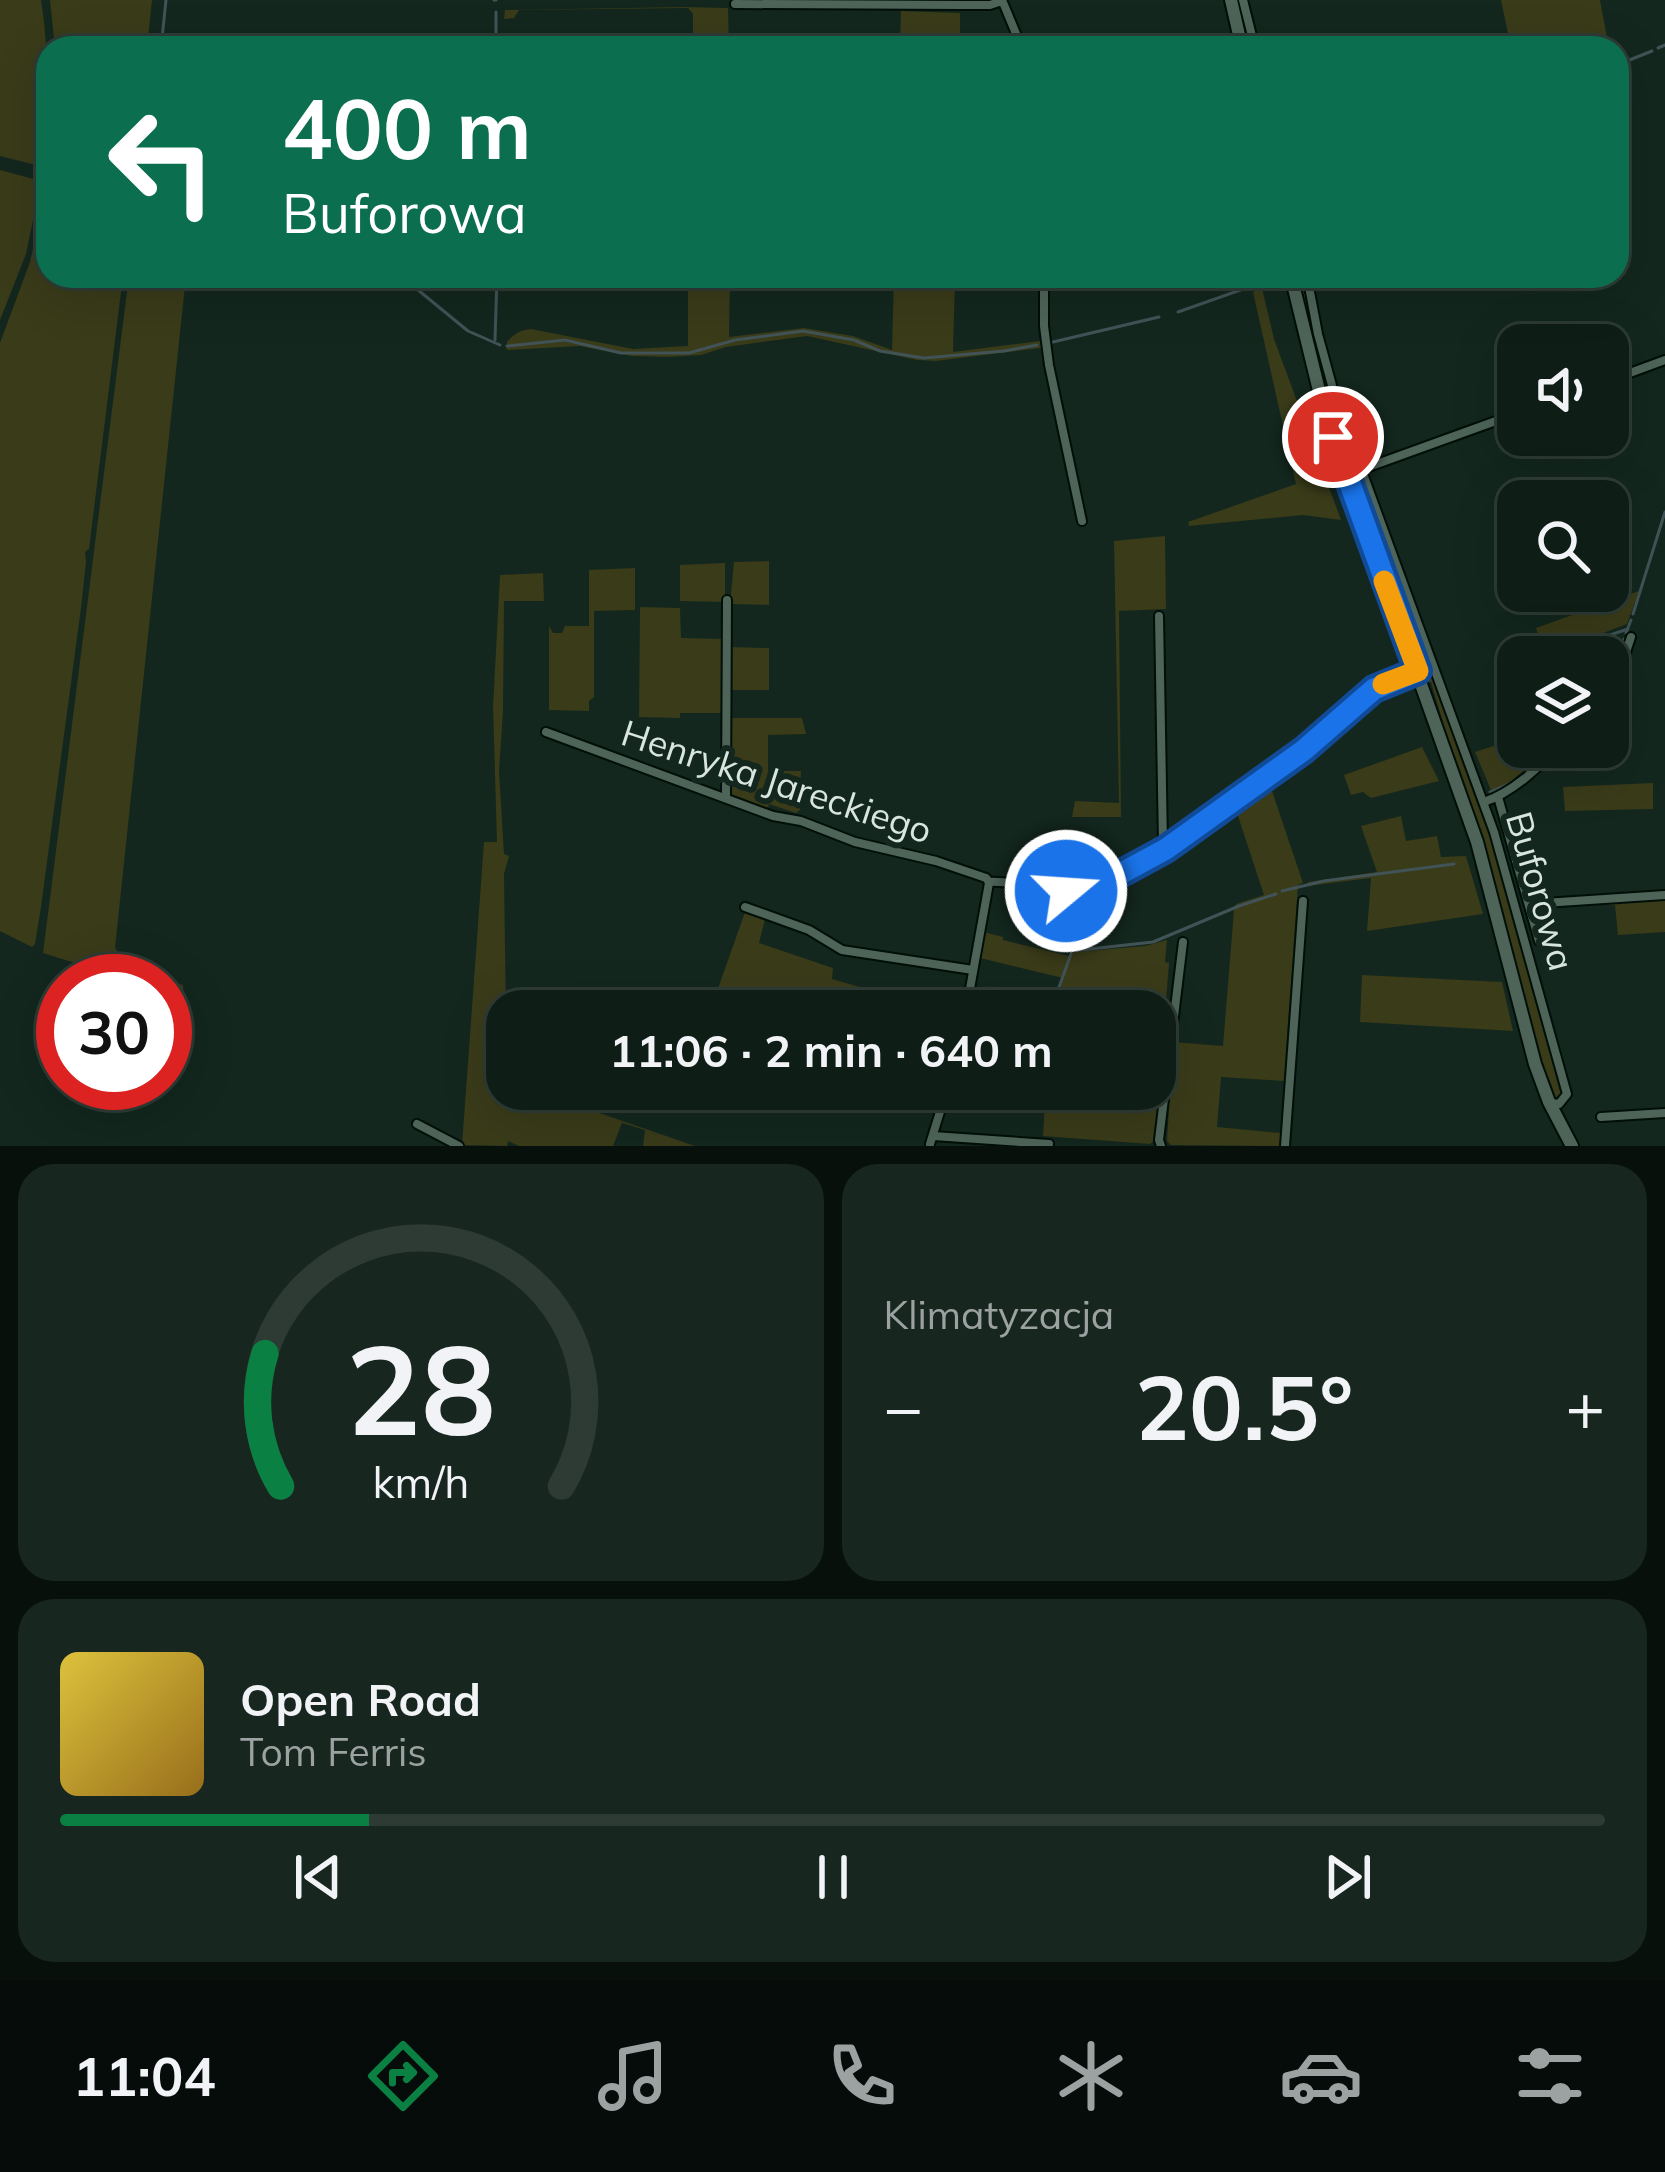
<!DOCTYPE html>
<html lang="pl">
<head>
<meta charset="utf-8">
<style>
  :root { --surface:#0e1d16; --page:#17261f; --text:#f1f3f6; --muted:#9ba2a1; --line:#2e3b35; --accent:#0b8043 }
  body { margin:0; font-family:Mulish,sans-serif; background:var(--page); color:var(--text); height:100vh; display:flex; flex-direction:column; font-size:45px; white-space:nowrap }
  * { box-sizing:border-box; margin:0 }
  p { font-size:39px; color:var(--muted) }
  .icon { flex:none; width:66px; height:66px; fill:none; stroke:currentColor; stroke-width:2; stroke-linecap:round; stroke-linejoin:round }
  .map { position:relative; height:1146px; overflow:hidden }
  .sheet { display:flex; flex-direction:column; gap:18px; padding:18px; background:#08100c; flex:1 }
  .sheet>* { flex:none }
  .top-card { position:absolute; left:36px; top:36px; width:1593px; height:252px; border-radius:36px; box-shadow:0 12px 48px #0002,0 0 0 3px var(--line); background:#0b6e4f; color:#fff; overflow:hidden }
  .fabs { position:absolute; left:1497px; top:324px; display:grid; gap:24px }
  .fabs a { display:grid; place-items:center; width:132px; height:132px; border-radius:24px; background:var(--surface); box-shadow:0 12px 48px #0002,0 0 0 3px var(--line); font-size:60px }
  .speed { position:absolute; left:36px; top:954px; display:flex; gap:24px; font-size:60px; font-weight:700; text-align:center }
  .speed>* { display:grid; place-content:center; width:156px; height:156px; border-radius:50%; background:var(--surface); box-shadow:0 12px 48px #0002,0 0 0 3px var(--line); line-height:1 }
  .speed .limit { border:18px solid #d22; background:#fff; color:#111 }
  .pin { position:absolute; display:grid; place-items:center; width:102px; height:102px; color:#fff; margin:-51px; border:6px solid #fff; border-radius:50%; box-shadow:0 3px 12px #0007 }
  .me { position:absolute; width:132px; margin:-66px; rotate:72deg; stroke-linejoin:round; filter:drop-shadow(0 0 9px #0008) }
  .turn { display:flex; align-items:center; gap:42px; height:252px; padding:0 48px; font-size:54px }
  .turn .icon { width:156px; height:156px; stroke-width:2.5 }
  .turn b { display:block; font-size:84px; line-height:102px }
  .big { font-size:90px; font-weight:700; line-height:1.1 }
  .sheet .widget { flex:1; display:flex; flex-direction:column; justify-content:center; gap:18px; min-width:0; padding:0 42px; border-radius:36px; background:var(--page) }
  .sheet .dial { align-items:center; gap:0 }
  .dial svg { height:312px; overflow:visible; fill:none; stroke:var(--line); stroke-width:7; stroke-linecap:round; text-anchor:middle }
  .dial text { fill:var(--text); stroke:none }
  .song { display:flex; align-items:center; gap:36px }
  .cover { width:144px; height:144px; border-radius:18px; background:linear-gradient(135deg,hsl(50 70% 55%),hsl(40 70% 35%)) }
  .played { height:12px; border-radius:6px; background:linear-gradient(90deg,var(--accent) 20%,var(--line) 20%) }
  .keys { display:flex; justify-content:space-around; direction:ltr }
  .heat { display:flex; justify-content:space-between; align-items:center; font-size:66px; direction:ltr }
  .sheet .tiles { flex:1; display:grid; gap:18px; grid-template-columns:1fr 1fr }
  .widget:last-child { grid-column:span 2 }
  .trip { position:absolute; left:486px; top:990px; width:690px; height:120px; border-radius:36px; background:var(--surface); box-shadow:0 12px 48px #0002,0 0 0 3px var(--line); font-weight:700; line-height:120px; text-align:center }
  .tab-bar { display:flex; height:192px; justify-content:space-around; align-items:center; background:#060c09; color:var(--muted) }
  .tab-bar .icon { width:84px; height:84px }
  .tab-bar .active { color:var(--accent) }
  .tab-bar b { font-size:54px; color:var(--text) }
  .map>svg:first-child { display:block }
  .green { fill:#393b19 }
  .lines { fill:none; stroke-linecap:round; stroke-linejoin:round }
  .stream { stroke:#415356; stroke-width:3 }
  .street-casing { stroke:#000f08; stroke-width:12 }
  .secondary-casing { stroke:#000f08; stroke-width:16 }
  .street { stroke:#4e6459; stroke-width:8 }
  .secondary { stroke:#4e6459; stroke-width:12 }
  .route-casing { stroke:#114b97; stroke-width:30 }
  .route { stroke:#1a73e8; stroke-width:21 }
  .slow { stroke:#f59e0b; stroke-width:21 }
  .labels { text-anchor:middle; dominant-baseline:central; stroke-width:12; stroke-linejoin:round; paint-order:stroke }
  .street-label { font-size:36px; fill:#d9e5df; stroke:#13271e }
</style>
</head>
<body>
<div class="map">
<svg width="1665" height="1146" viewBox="0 0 1665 1146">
  <rect width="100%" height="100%" fill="#13271e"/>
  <g class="green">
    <path d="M0,0H41C50,56 48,110 44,167L0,156Z"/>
    <polygon points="50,0 152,0 147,48 55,48"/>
    <polygon points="1501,0 1600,0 1609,48 1511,48"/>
    <polygon points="685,7 728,8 729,48 693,48 693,14 688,8 519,10 514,18 504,19 505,10"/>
    <polygon points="901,11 960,13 960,48 900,48"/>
    <polygon points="0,170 41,181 26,254 0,320"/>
    <polygon points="48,180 48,276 123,276 89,549 85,552 86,562 81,608 41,907 35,944 32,947 0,931 0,343 30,262"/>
    <polygon points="129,276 186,276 115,948 131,970 183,985 184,999 165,992 165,981 132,981 43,953"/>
    <path d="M688,276H730L729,337L804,328L853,336L892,350L894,276H955L953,352L1040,341L1041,348L936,361L917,360L807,336L726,347L701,355L667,357L632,356L580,346L507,350V342C514,334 520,330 531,329L633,349L688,346Z"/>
    <polygon points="1297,276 1303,276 1323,367 1334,403 1393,561 1387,568 1378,551 1325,398"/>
    <polygon points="1262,288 1274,339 1341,520 1303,515 1189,526 1188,522 1296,484 1253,292"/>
    <polygon points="1165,536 1166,609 1119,611 1121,817 1072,817 1075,801 1119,803 1114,541"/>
    <polygon points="769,561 769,605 730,604 734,562"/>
    <polygon points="725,563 725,602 680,601 680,565"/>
    <polygon points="635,568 635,610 594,611 594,697 589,701 589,711 549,710 549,626 553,633 562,633 565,626 589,626 589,570"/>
    <polygon points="543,573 544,601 504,601 503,711 499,771 504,854 509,856 504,874 507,1089 530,1089 695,1146 643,1146 645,1130 622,1123 613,1146 519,1146 508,1141 507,1146 462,1145 484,842 497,842 493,707 500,575"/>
    <polygon points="1639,591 1627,624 1545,655 1536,628"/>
    <polygon points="640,607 680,608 681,638 724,639 724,713 680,713 680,718 639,717"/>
    <polygon points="729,647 769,648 769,690 730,690"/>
    <polygon points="1423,647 1494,846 1560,1091 1561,1097 1557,1100 1537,1052 1491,871 1455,763 1431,682 1429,682 1417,649"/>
    <polygon points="729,718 802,718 806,734 768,735 768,771 801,771 800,810 796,813 769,804 768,808 734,798 729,792"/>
    <polygon points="1518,723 1518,747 1550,747 1507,785 1491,790 1475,752 1512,740"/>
    <polygon points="1422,747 1439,781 1371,798 1363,792 1351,795 1344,775"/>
    <polygon points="1269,782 1303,883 1298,885 1284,1081 1221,1077 1217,1127 1281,1133 1280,1146 1171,1145 1167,1141 1173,1042 1223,1046 1234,910 1236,904 1264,895 1235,807"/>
    <polygon points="1653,783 1653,809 1565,811 1563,787"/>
    <polygon points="1401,816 1406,841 1437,836 1441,857 1466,856 1483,914 1367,931 1371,878 1307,886 1308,882 1377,872 1361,826"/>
    <polygon points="1665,898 1665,932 1618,935 1615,905 1604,905 1605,902"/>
    <polygon points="745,912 765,919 759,943 833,968 832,979 860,987 855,1011 710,1011"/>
    <path d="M984,932L1003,937V940L1069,956L1075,952L1145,946L1167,940L1165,962L1169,963L1155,1140L1150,1144L1043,1136L1045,1103L1001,1100L1003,1089H1155V1011H970L975,988C1004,983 1028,994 1055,1003L1063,978L980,958Z"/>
    <polygon points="1362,975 1502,982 1513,1031 1360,1022"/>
  </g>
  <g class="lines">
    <g class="stream">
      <polyline points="494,0 496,0"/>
      <polyline points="161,48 166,0"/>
      <polyline points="496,48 496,12"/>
      <polyline points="1658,48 1665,45"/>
      <polyline points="1617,65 1652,51"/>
      <polyline points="401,276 468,331 500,345"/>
      <polyline points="1178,312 1272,279"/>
      <polyline points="495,340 497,276"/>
      <polyline points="1053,342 1159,317"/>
      <polyline points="507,346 565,340 621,353 689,353 735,340 803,331 854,340 880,351 924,358 1004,351 1037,345"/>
      <polyline points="1633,614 1665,512"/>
      <polyline points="1626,633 1631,620"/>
      <polyline points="1580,645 1628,629"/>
      <polyline points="1608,685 1624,639"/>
      <polyline points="1537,762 1552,747"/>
      <polyline points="1490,792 1515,781 1535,765"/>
      <polyline points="1282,891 1324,881 1454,864"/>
      <polyline points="999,990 1053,1004 1072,951 1153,942 1239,906 1276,894"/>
    </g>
    <defs>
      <g id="street">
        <polyline points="1002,0 1022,48"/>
        <polyline points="1243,0 1255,48"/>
        <polyline points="735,4 964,5 990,5 1002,1"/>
        <polyline points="1044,276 1044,326 1049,365 1082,521"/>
        <polyline points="1307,276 1318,334 1336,400 1494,832 1567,1094 1559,1104 1551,1103"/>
        <polyline points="1608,381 1665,360"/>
        <polyline points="1363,469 1518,413"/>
        <polyline points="1159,616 1163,844 1166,849"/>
        <polyline points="1608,694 1620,670 1631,637"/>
        <polyline points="546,732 773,816 801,821 855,842 936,861 986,878 989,882"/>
        <polyline points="726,796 727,600"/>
        <polyline points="1498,797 1539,941"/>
        <path d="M1484,802C1513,792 1537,769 1558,747"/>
        <path d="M989,882C1020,880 1049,896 1080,889C1133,878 1187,834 1231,803C1255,785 1281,768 1305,749C1346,714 1364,689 1417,671"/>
        <polyline points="1529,904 1665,895"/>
        <polyline points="745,907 809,930 842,950 973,970"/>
        <polyline points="966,1011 989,883"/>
        <polyline points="1601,1117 1665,1113"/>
        <polyline points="417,1124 459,1146"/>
        <polyline points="933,1136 1049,1144"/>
        <polyline points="930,1144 947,1089"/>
        <polyline points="1161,1146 1159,1140 1183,942"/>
        <polyline points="1285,1146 1303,901"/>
      </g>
      <g id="secondary">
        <polyline points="1231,0 1242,48"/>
        <polyline points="1291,276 1324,411 1477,842 1535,1064 1549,1102 1572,1146"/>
      </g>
    </defs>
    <use href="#street" class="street-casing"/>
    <use href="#secondary" class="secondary-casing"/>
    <use href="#street" class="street"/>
    <use href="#secondary" class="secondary"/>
  </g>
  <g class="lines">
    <defs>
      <polyline id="route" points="1066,891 1109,880 1166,849 1304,750 1374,689 1418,671 1333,437"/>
    </defs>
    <use href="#route" class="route-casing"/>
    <use href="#route" class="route"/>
    <polyline class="slow" points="1383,684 1418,671 1384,581"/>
  </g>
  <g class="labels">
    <g class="street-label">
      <text transform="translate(777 781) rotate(18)">Henryka Jareckiego</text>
      <text transform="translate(1541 891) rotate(74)">Buforowa</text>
    </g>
  </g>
</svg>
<div class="fabs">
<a><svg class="icon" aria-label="sound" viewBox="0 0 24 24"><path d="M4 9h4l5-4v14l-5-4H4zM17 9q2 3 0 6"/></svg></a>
<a><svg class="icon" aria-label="search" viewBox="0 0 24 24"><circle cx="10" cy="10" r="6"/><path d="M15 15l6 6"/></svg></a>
<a><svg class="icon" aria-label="layers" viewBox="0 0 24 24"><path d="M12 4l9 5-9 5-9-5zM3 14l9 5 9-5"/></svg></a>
</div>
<div class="speed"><div class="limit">30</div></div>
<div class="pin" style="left:1333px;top:437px;background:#d93025"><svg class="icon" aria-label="arrive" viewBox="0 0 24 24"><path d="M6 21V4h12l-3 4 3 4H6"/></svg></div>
<svg class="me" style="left:1066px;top:891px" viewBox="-20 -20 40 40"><circle r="17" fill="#1a73e8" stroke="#fff" stroke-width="3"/><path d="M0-11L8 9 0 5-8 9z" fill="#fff"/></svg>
<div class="trip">11:06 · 2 min · 640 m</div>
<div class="top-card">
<div class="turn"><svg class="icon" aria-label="left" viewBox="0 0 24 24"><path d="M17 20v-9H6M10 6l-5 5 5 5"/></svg><div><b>400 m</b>Buforowa</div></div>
</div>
</div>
<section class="sheet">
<div class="tiles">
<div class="widget dial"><svg viewBox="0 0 100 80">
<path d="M14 69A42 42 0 1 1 86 69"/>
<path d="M14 69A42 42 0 0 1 10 35" stroke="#0b8043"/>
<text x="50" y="56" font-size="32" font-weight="700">28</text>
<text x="50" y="72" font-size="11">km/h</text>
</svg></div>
<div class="widget"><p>Klimatyzacja</p>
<div class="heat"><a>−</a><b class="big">20.5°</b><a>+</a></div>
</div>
<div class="widget">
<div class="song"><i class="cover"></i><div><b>Open Road</b><p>Tom Ferris</p></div></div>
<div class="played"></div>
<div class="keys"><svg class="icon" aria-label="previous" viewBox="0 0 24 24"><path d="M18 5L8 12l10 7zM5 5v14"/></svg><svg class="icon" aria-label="pause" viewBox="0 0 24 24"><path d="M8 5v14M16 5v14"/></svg><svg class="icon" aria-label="next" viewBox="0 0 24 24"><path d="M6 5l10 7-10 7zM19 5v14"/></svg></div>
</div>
</div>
</section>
<nav class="tab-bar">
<b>11:04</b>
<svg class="icon active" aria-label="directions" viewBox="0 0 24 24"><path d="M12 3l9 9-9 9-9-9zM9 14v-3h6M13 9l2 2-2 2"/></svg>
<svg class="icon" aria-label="music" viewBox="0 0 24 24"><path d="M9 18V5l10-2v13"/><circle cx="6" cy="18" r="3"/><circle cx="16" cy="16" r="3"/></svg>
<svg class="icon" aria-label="phone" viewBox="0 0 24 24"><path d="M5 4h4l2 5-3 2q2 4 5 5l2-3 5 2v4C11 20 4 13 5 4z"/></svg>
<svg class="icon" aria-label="climate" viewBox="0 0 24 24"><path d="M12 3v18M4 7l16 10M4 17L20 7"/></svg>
<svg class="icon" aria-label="car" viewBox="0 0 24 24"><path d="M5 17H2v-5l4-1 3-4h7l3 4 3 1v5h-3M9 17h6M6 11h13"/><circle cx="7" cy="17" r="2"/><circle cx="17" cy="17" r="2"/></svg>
<svg class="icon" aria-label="filters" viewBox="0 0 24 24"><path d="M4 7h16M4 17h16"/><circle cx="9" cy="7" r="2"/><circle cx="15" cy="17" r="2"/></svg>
</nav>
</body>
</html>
